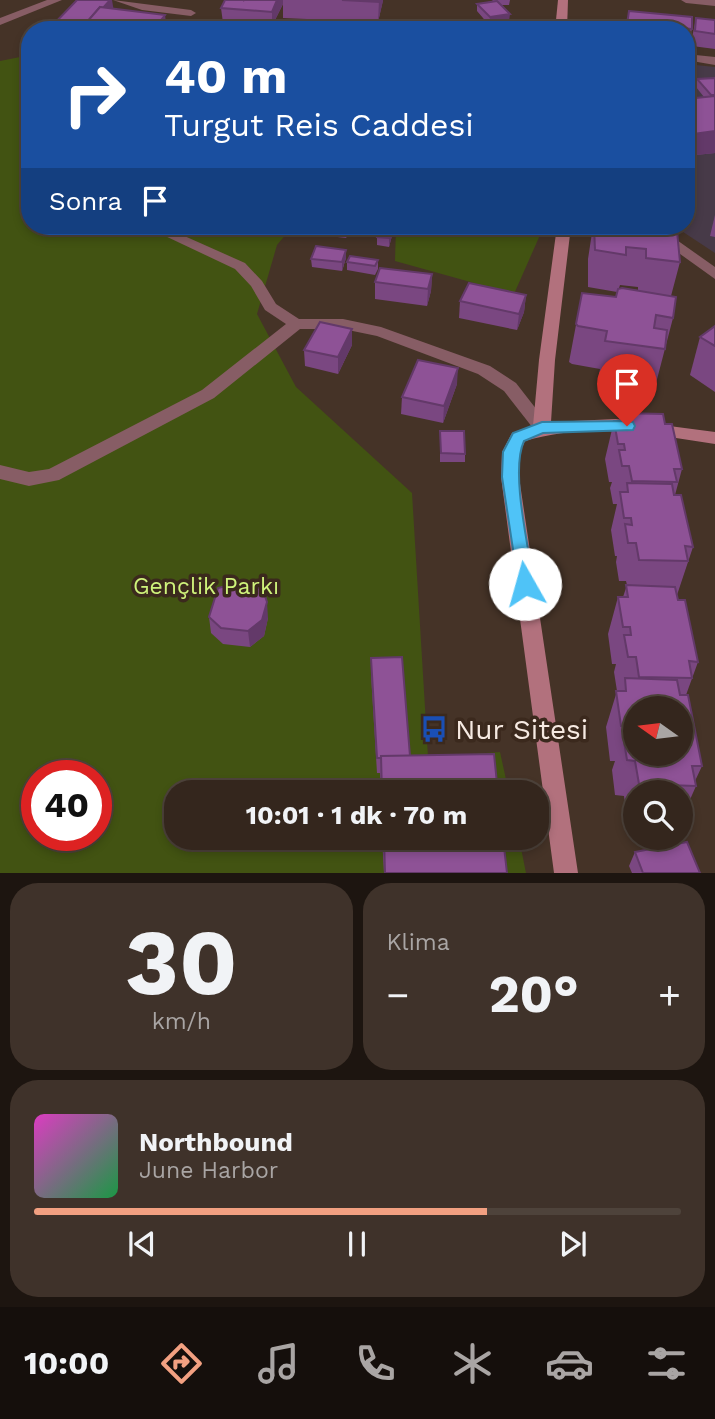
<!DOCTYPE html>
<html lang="tr">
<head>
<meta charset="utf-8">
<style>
  :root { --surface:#34261d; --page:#3f322a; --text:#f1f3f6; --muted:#a9a5a4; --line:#4e433b; --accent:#f2a081 }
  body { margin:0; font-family:"Work Sans",sans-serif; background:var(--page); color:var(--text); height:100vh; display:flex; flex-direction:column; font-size:26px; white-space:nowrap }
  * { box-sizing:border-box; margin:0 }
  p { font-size:23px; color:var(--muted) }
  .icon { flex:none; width:38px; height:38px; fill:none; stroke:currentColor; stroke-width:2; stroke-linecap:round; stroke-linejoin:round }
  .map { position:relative; height:873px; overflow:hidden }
  .details { display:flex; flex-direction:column; gap:10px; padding:10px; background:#1d1510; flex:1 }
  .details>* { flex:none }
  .banner { position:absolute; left:21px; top:21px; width:674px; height:214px; border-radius:28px; box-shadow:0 4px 10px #0003,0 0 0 2px var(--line); background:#1a4fa0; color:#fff; overflow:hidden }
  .needle { width:46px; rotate:284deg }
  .controls { position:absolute; left:623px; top:696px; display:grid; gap:14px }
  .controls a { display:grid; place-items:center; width:70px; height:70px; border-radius:50%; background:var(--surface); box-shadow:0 4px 10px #0003,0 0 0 2px var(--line); font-size:35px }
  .speed { position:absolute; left:21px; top:760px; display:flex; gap:14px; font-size:35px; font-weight:700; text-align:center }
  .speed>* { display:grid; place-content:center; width:91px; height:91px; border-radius:50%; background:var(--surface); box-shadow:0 4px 10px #0003,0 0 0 2px var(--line); line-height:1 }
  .speed .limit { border:10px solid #d22; background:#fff; color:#111 }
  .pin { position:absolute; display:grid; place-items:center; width:60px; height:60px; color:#fff; margin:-72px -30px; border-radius:50% 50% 50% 0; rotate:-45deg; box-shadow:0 0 7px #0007 }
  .pin .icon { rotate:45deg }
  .me { position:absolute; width:77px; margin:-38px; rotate:353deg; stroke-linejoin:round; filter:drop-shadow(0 0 5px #0008) }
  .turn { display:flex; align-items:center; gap:24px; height:147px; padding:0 28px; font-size:32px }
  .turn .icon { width:91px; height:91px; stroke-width:2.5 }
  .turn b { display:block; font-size:49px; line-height:60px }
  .then { display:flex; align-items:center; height:66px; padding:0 28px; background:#0003; gap:14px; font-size:26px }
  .big { font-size:52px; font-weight:700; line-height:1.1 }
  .details .widget { flex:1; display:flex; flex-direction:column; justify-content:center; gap:10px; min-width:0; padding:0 24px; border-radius:28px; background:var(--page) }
  .details .dial { align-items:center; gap:0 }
  .dial b { font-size:91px; line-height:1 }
  .song { display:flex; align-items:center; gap:21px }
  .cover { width:84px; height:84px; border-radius:10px; background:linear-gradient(135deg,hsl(310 70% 55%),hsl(140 70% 35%)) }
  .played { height:7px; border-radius:4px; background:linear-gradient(90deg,var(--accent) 70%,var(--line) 70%) }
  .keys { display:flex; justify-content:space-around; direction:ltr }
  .heat { display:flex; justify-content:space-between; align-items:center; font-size:38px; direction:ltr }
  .details .tiles { flex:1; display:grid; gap:10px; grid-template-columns:1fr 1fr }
  .widget:last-child { grid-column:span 2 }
  .trip { position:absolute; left:164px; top:780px; width:385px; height:70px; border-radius:28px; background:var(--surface); box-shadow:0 4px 10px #0003,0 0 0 2px var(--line); font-weight:700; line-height:70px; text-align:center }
  .menu { display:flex; height:112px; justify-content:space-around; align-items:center; background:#150f0c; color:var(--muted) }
  .menu .icon { width:49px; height:49px }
  .menu .active { color:var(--accent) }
  .menu b { font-size:32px; color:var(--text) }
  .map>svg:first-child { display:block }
  .education { fill:#473a48 }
  .green { fill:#425312; fill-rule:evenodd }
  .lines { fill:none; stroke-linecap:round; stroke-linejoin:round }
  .lane { fill:#875d65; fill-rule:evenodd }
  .street { fill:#875d65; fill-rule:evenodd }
  .secondary { fill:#b2717d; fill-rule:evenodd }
  .wall { fill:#7a4781; fill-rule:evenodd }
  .shaded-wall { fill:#633969 }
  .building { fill:#8e5296; stroke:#633969; stroke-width:2; fill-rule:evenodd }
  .route { fill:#4fc3f7; stroke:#337fa1; stroke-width:2 }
  .labels { text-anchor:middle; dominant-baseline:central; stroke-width:7; stroke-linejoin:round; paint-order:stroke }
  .park-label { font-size:23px; fill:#cff37b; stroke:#3b291d }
  .near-poi-label { font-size:28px; fill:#f6eae2; stroke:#3b291d; text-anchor:start }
</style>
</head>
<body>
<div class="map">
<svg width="715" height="873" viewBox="0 0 715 873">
  <rect width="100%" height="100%" fill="#453327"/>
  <polygon class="education" points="686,64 715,67 715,253 674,226 686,226"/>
  <g class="green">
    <path d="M30,55V226H293L277,245L257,314L296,387L412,493L428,757L500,752L509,793H177V838H519L526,873H0V61ZM37,775H96V835H37Z"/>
    <polygon points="387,226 544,226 514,294 395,261 396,227"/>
  </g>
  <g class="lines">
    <g class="lane">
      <polygon points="47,0 62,0 0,25 0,18"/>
      <polygon points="113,0 191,10 196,13 191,16 142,10"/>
      <polygon points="681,0 715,0 715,6 686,3"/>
      <polygon points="144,226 162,226 245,263 262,281 276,304 299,319 343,319 381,327 490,366 516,383 551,428 542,434 536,432 504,391 478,374 377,336 343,329 300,329 214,398 59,480 29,486 0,479 0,465 29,472 49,469 202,390 286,324 265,310 251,286 235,269"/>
    </g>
    <g class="street">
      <polygon points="686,54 715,57 715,65 686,60"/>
      <polygon points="641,226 657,226 715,267 715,279"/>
    </g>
    <g class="secondary">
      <polygon points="558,0 568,0 567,30 555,30"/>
      <path d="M557,226H571L555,360L551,422L616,419L715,432V444C652,434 587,422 525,441L520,452L519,477L578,873H554L501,477L502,452L512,433L533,426L539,360Z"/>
    </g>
  </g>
  <g class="wall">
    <polygon points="225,0 383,0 378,22 283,18 283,4 272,26 223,23 221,8"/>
    <polygon points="492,0 510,0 509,5 501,5 509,21 489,25 477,11 477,4 493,1"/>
    <polygon points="629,11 692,29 688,43 686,43 686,30 626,30"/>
    <polygon points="696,18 715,20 715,49 692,46 693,33"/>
    <polygon points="715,78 715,153 686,156 686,99 704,97 696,87 697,79"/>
    <polygon points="715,215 715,237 710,236"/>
    <path d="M593,226H661L680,262L671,296L673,318L655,387L598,379L600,369L572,364L569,362L582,293L616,297L617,292L588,287V259ZM620,285L638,287V290L619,288Z"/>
    <polygon points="320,227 350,230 346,238 320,235"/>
    <polygon points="393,232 389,247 377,245 377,237"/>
    <polygon points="346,250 346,258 342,271 312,267 311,259"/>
    <polygon points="378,260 378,269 375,275 347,270 347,262"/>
    <polygon points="432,274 431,291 427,306 375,299 375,282"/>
    <polygon points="526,295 524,312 517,330 459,318 460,301"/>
    <polygon points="715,326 715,392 690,375 700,337"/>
    <polygon points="352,345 338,374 305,366 304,350"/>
    <polygon points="457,384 443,423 401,414 402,397"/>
    <polygon points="620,413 665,424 682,469 675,495 693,547 677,595 698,662 686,695 702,766 695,781 696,786 681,820 681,793 635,793 635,819 627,819 624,796 615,795 612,770 615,761 610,761 606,727 617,691 614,672 616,664 612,664 608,634 618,597 623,597 627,585 626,581 619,581 616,562 617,556 615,556 611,530 617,504 613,504 610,488 612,482 609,482 605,459 614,421 619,421"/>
    <polygon points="440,431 465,454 465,462 440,462"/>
    <polygon points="209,617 268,618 264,636 250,647 223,644 211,633"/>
    <polygon points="371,658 410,756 498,793 381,793 380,773 377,773 371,674"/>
    <polygon points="382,838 503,838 507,873 384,873"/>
    <polygon points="635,852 700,873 632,873 629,866"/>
  </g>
  <g class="shaded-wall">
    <polygon points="110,0 112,0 114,12 82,30"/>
    <polygon points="277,0 283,0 283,4 272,26 272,12"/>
    <polygon points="379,0 383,0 383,1 378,22"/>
    <polygon points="510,14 509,21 489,25 490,17"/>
    <polygon points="165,15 167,30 153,30"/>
    <polygon points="715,131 715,153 686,156 686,135"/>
    <polygon points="348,226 350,226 350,230 346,238 346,230"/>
    <polygon points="393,226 393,232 389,247 389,238"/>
    <polygon points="346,250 346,258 342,271 342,262"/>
    <polygon points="432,274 431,291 427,306 428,289"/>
    <polygon points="526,295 524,312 517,330 519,314"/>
    <polygon points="352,329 352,345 338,374 338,357"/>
    <polygon points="458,368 457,384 443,423 444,406"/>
    <polygon points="267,602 268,618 264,636 250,647 248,631"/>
  </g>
  <g class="building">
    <polygon points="77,0 110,0 103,8 100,7 80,30 48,30"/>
    <polygon points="225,0 244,0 243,1 244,0 277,0 272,12 221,8"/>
    <polygon points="342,0 379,0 379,2"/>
    <polygon points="497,1 510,14 490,17 477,4"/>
    <polygon points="100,7 165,15 153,30 80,30"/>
    <polygon points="629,11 692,17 692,29 627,24"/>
    <polygon points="696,18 715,20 715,34 695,31"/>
    <polygon points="715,78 715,95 711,95 697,79"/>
    <polygon points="715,96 715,131 686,135 686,99"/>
    <polygon points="321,226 348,226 346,230 320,227"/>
    <polygon points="380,226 392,226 389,238 377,237"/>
    <polygon points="594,226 661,226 661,228 677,231 680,262 646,258 646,249 626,247 626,255 595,250"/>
    <polygon points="316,246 346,250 342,262 311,259"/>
    <polygon points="350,256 378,260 375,266 347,262"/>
    <polygon points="380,268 432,274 428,289 375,282"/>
    <polygon points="469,283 526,295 519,314 460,301"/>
    <polygon points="622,288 676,297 673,318 656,315 654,328 667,330 665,349 605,341 607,331 578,326 576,324 582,293 616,297 618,289"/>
    <polygon points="320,322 352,329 338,357 304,350"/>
    <polygon points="715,326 715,346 700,337"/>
    <polygon points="418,360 458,368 444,406 402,397"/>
    <polygon points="620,413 663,414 665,424 672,424 682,469 674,469 677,482 632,481 629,466 622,466 619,450 625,450 624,444 618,444 614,421 622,421"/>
    <polygon points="440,431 464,431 465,454 441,453"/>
    <polygon points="627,483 672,484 674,495 681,495 693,547 685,546 688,561 639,560 636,543 628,543 625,524 632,525 631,518 624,518 620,492 628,492"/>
    <polygon points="245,581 263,590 267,602 262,620 248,631 221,628 209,617 218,588"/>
    <polygon points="626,585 675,587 678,600 685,600 698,662 689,661 692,678 639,677 636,657 628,657 624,635 631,635 630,627 623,627 618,597 628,597"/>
    <polygon points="402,657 410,756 381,756 381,758 377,758 371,658"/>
    <path d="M625,678L677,680L680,695H688L702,766H692L696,786L639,784L635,761L627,760L623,735H630L629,726H621L616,691H626ZM635,709H681V754H635Z"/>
    <polygon points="494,754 498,793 382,793 381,756"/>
    <polygon points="384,838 503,838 507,873 385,873"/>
    <polygon points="687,842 700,873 643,873 635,852"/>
  </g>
  <path class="route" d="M627,421L633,422L635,426L633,430L543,433L524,441C510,471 529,549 534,584L531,589L525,592L519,589L502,477L503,452L513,433L542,422Z"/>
  <defs>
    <symbol id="bus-bare" viewBox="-9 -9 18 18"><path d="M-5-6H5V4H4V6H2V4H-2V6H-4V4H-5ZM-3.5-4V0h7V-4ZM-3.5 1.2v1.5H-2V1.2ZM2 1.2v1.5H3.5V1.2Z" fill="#1a4fb4" stroke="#3b291d" stroke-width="2.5" paint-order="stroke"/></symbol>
  </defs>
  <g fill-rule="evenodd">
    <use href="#bus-bare" x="415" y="710" width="38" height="38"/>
  </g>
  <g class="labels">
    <g class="park-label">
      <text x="206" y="586">Gençlik Parkı</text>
    </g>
    <g class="near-poi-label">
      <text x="455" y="729">Nur Sitesi</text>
    </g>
  </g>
</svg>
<div class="controls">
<a><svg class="needle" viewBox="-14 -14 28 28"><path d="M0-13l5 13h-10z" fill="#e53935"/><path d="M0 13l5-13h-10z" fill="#a9a5a4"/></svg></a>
<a><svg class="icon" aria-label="search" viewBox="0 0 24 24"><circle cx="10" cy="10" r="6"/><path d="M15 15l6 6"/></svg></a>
</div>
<div class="speed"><div class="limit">40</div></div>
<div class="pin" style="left:627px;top:426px;background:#d93025"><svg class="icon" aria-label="arrive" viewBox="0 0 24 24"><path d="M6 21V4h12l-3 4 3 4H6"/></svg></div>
<svg class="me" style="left:525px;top:584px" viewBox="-20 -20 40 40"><circle r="19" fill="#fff"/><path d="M0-13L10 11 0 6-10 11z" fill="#4fc3f7"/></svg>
<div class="trip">10:01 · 1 dk · 70 m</div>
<div class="banner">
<div class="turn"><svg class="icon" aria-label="right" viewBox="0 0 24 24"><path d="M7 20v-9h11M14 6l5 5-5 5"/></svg><div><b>40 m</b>Turgut Reis Caddesi</div></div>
<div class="then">Sonra<svg class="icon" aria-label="arrive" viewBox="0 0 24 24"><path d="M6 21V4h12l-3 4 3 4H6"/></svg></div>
</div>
</div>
<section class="details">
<div class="tiles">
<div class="widget dial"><b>30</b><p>km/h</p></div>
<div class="widget"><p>Klima</p>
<div class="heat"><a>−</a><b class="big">20°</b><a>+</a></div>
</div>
<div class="widget">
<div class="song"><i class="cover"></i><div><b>Northbound</b><p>June Harbor</p></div></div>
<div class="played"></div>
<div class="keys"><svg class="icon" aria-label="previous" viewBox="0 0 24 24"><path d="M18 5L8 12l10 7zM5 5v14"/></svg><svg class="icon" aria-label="pause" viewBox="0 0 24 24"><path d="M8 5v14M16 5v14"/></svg><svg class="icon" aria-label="next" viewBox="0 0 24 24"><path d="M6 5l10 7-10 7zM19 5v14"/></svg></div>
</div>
</div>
</section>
<nav class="menu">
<b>10:00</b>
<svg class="icon active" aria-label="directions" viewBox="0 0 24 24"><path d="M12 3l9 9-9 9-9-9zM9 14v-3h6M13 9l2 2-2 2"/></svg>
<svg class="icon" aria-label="music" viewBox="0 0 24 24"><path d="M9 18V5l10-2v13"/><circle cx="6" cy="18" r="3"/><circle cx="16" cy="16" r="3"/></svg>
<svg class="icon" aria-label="phone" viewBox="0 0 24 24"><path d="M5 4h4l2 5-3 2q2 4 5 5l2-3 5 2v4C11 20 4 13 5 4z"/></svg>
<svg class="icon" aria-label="climate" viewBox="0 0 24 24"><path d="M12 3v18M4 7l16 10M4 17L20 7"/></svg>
<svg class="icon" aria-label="car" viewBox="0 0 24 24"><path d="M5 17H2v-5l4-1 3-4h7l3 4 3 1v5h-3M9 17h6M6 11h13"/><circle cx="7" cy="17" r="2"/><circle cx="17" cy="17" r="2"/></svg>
<svg class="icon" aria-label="filters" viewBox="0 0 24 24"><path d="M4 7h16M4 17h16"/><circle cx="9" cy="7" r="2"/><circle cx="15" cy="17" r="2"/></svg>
</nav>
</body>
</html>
